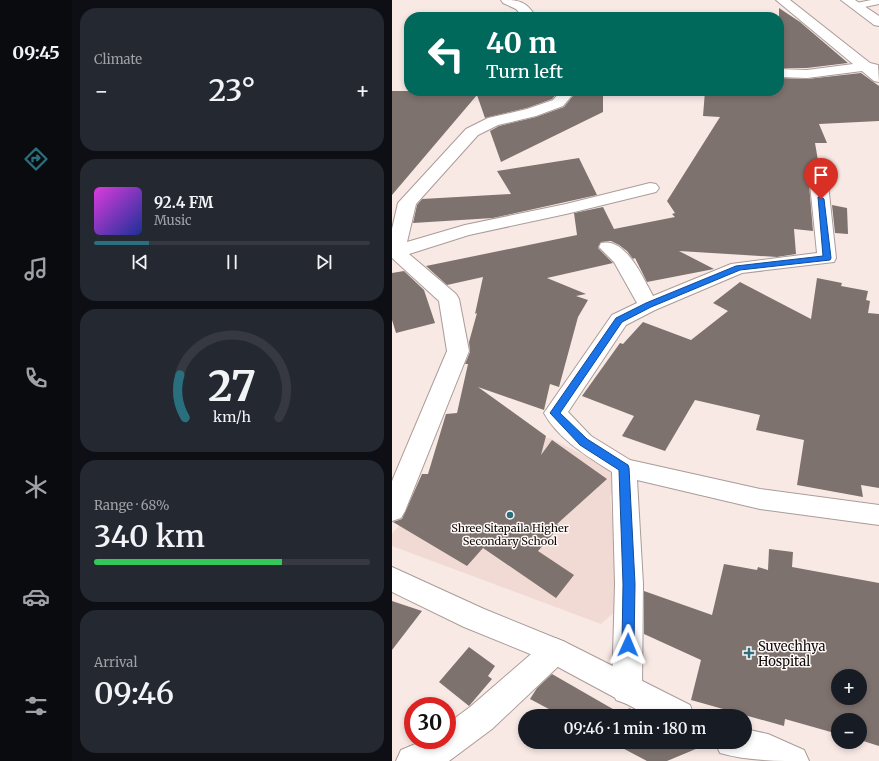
<!DOCTYPE html>
<html lang="en">
<head>
<meta charset="utf-8">
<style>
  :root { --surface:#171b24; --page:#242831; --text:#f1f3f6; --muted:#9ea1a6; --line:#363941; --accent:#2a6f7e }
  body { margin:0; font-family:Merriweather,serif; background:var(--page); color:var(--text); height:100vh; display:flex; flex-direction:column; font-size:15px; white-space:nowrap }
  * { box-sizing:border-box; margin:0 }
  p { font-size:13px; color:var(--muted) }
  .icon { flex:none; width:22px; height:22px; fill:none; stroke:currentColor; stroke-width:2; stroke-linecap:round; stroke-linejoin:round }
  .map { position:relative; flex:1; overflow:hidden }
  .details { display:flex; flex-direction:column; gap:8px; padding:8px; background:#0d0f14; width:320px }
  .details>* { flex:none }
  .top-card { position:absolute; left:12px; top:12px; width:380px; height:84px; border-radius:16px; box-shadow:0 2px 6px #0003; background:#00695c; color:#fff; overflow:hidden }
  .fabs { position:absolute; left:439px; top:669px; display:grid; gap:8px }
  .fabs a { display:grid; place-items:center; width:36px; height:36px; border-radius:50%; background:var(--surface); box-shadow:0 2px 6px #0003; font-size:20px }
  .speed { position:absolute; left:12px; top:697px; display:flex; gap:8px; font-size:20px; font-weight:700; text-align:center }
  .speed>* { display:grid; place-content:center; width:52px; height:52px; border-radius:50%; background:var(--surface); box-shadow:0 2px 6px #0003; line-height:1 }
  .speed .limit { border:6px solid #d22; background:#fff; color:#111 }
  .pin { position:absolute; display:grid; place-items:center; width:34px; height:34px; color:#fff; margin:-41px -17px; border-radius:50% 50% 50% 0; rotate:-45deg; box-shadow:0 0 4px #0007 }
  .pin .icon { rotate:45deg }
  .me { position:absolute; width:44px; margin:-22px; rotate:1deg; stroke-linejoin:round; filter:drop-shadow(0 0 3px #0008) }
  .turn { display:flex; align-items:center; gap:14px; height:84px; padding:0 16px; font-size:18px }
  .turn .icon { width:52px; height:52px; stroke-width:2.5 }
  .turn b { display:block; font-size:28px; line-height:34px }
  .big { font-size:30px; font-weight:600; line-height:1.1 }
  .details .widget { flex:1; display:flex; flex-direction:column; justify-content:center; gap:6px; min-width:0; padding:0 14px; border-radius:16px; background:var(--page) }
  .details .dial { align-items:center; gap:0 }
  .dial svg { height:104px; overflow:visible; fill:none; stroke:var(--line); stroke-width:7; stroke-linecap:round; text-anchor:middle }
  .dial text { fill:var(--text); stroke:none }
  .song { display:flex; align-items:center; gap:12px }
  .cover { width:48px; height:48px; border-radius:6px; background:linear-gradient(135deg,hsl(300 70% 55%),hsl(230 70% 35%)) }
  .played { height:4px; border-radius:2px; background:linear-gradient(90deg,var(--accent) 20%,var(--line) 20%) }
  .keys { display:flex; justify-content:space-around; direction:ltr }
  .heat { display:flex; justify-content:space-between; align-items:center; font-size:22px; direction:ltr }
  .charge { height:6px; border-radius:3px; background:linear-gradient(90deg,#34c759 68%,var(--line) 0) }
  .trip { position:absolute; left:126px; top:709px; width:234px; height:40px; border-radius:20px; background:var(--surface); box-shadow:0 2px 6px #0003; font-weight:600; line-height:40px; text-align:center }
  main { display:flex; flex:1; min-height:0 }
  .menu { display:flex; flex-direction:column; width:72px; justify-content:space-around; align-items:center; background:#090b0e; color:var(--muted) }
  .menu .icon { width:28px; height:28px }
  .menu .current { color:var(--accent) }
  .menu b { font-size:18px; color:var(--text) }
  .map>svg:first-child { display:block }
  .built { fill:#f1dad4 }
  .building { fill:#7e726e; fill-rule:evenodd }
  .lines { fill:none; stroke-linecap:round; stroke-linejoin:round }
  .lane-casing { stroke:#aa9c98; stroke-width:2 }
  .street-casing { stroke:#aa9c98; stroke-width:2 }
  .secondary-casing { stroke:#aa9c98; stroke-width:2 }
  .highway-casing { stroke:#aa9c98; stroke-width:2 }
  .lane { fill:#fff; fill-rule:evenodd }
  .street { fill:#fff; fill-rule:evenodd }
  .secondary { fill:#fff; fill-rule:evenodd }
  .highway { fill:#fff; fill-rule:evenodd }
  .route { fill:#1a73e8; stroke:#114b97 }
  .poi-dot { fill:#2a6f7e; stroke:#fef8f7; stroke-width:1.5 }
  .labels { text-anchor:middle; dominant-baseline:central; stroke-width:3; stroke-linejoin:round; paint-order:stroke }
  .poi-label { font-size:11px; fill:#100b0a; stroke:#fef8f7 }
  .near-poi-label { font-size:13px; fill:#100b0a; stroke:#fef8f7; text-anchor:start }
</style>
</head>
<body>
<main>
<nav class="menu">
<b>09:45</b>
<svg class="icon current" aria-label="directions" viewBox="0 0 24 24"><path d="M12 3l9 9-9 9-9-9zM9 14v-3h6M13 9l2 2-2 2"/></svg>
<svg class="icon" aria-label="music" viewBox="0 0 24 24"><path d="M9 18V5l10-2v13"/><circle cx="6" cy="18" r="3"/><circle cx="16" cy="16" r="3"/></svg>
<svg class="icon" aria-label="phone" viewBox="0 0 24 24"><path d="M5 4h4l2 5-3 2q2 4 5 5l2-3 5 2v4C11 20 4 13 5 4z"/></svg>
<svg class="icon" aria-label="climate" viewBox="0 0 24 24"><path d="M12 3v18M4 7l16 10M4 17L20 7"/></svg>
<svg class="icon" aria-label="car" viewBox="0 0 24 24"><path d="M5 17H2v-5l4-1 3-4h7l3 4 3 1v5h-3M9 17h6M6 11h13"/><circle cx="7" cy="17" r="2"/><circle cx="17" cy="17" r="2"/></svg>
<svg class="icon" aria-label="filters" viewBox="0 0 24 24"><path d="M4 7h16M4 17h16"/><circle cx="9" cy="7" r="2"/><circle cx="15" cy="17" r="2"/></svg>
</nav>
<section class="details">
<div class="widget"><p>Climate</p>
<div class="heat"><a>−</a><b class="big">23°</b><a>+</a></div>
</div>
<div class="widget">
<div class="song"><i class="cover"></i><div><b>92.4 FM</b><p>Music</p></div></div>
<div class="played"></div>
<div class="keys"><svg class="icon" aria-label="previous" viewBox="0 0 24 24"><path d="M18 5L8 12l10 7zM5 5v14"/></svg><svg class="icon" aria-label="pause" viewBox="0 0 24 24"><path d="M8 5v14M16 5v14"/></svg><svg class="icon" aria-label="next" viewBox="0 0 24 24"><path d="M6 5l10 7-10 7zM19 5v14"/></svg></div>
</div>
<div class="widget dial"><svg viewBox="0 0 100 80">
<path d="M14 69A42 42 0 1 1 86 69"/>
<path d="M14 69A42 42 0 0 1 10 36" stroke="#2a6f7e"/>
<text x="50" y="56" font-size="32" font-weight="700">27</text>
<text x="50" y="72" font-size="11">km/h</text>
</svg></div>
<div class="widget"><p>Range · 68%</p><b class="big">340 km</b><div class="charge"></div></div>
<div class="widget"><p>Arrival</p><b class="big">09:46</b></div>
</section>
<div class="map">
<svg width="487" height="761" viewBox="0 0 487 761">
  <rect width="100%" height="100%" fill="#f8e9e5"/>
  <polygon class="built" points="158,438 228,474 218,497 224,555 227,608 209,624 0,546 0,534 58,465 102,441"/>
  <g class="building">
    <polygon points="387,8 408,22 456,63 415,68 387,68"/>
    <polygon points="469,73 487,86 487,121 427,124 435,143 423,143 429,178 421,179 417,184 421,231 402,229 404,254 385,257 287,251 322,269 255,282 243,258 241,259 235,251 227,245 219,241 209,242 206,248 221,263 155,278 194,294 184,296 196,300 186,317 167,387 158,384 152,410 86,387 154,436 149,455 160,440 215,479 165,524 168,526 146,551 182,575 164,598 91,548 75,566 1,522 10,519 30,474 36,474 54,414 65,413 76,364 73,364 78,352 77,342 85,313 83,314 91,277 55,285 34,266 185,235 182,213 211,207 222,229 283,217 280,214 283,213 275,201 328,117 311,116 313,91 387,91 387,78 415,79"/>
    <polygon points="0,91 167,91 160,99 135,108 93,118 85,95 0,195"/>
    <polygon points="185,91 211,91 211,112 109,162 98,131 107,126 144,117 172,107"/>
    <polygon points="187,158 205,195 101,218 21,223 25,205 30,199 119,194 105,171"/>
    <polygon points="440,205 455,208 456,234 443,233"/>
    <polygon points="12,271 32,290 43,323 4,333 0,320 0,273"/>
    <polygon points="425,278 450,283 449,286 476,291 474,300 478,301 476,313 487,314 487,488 469,485 471,497 405,485 412,440 364,430 368,415 303,400 273,451 230,436 242,416 190,396 228,343 231,344 251,322 299,340 336,311 321,303 348,282 419,319"/>
    <path d="M377,549L401,552L400,567L487,583V746L468,740V720H446V734L393,719L392,726L299,700L309,660L252,634V591L320,615L332,564L365,570L366,567L376,570ZM446,676H468V698H446Z"/>
    <polygon points="0,601 30,611 0,650"/>
    <polygon points="77,647 103,666 96,676 100,679 77,706 47,682"/>
    <polygon points="160,674 233,716 237,708 252,716 170,716 138,699 145,688"/>
    <polygon points="219,742 303,742 311,746 275,761 255,761"/>
  </g>
  <g class="lines">
    <defs>
      <polygon id="lane" points="479,0 487,0 487,4 463,9 458,6 460,4"/>
      <g id="street">
        <path d="M109,0C127,0 134,1 144,17H131L124,9L111,3Z"/>
        <polygon points="384,0 398,0 478,63 486,65 487,82 482,81 470,71 415,78 387,77 387,69 415,70 461,64"/>
        <polygon points="169,91 184,91 171,106 144,116 106,125 86,135 24,204 15,242 73,225 174,204 258,183 264,184 267,188 264,192 174,214 77,235 17,254 64,294 67,299 77,351 13,511 9,518 0,521 0,481 55,351 47,301 0,258 0,229 6,203 74,129 96,118 135,109 161,100"/>
        <path d="M427,179L433,180L436,184L444,258L442,262L350,273L263,310L234,325L176,412L199,436L238,460L368,489L487,505V525L368,509L245,480L251,584L250,690L246,700L235,704L224,700L220,690L223,584L220,472C195,456 167,440 152,413L220,315L245,303L222,262L207,247L209,243C234,237 251,278 261,296L339,264L425,253L418,184L421,180Z"/>
        <path d="M163,638L173,642L177,651L173,660L100,729L57,761H4L9,750C17,747 25,743 33,740C38,738 49,740 55,740V724L78,707L153,642Z"/>
      </g>
      <g id="secondary">
        <polygon points="0,567 92,609 173,642 298,705 302,716 257,716 153,660 72,627 0,592"/>
        <path d="M353,729L376,734L412,750L417,761C387,761 356,761 328,753L323,742H353Z"/>
      </g>
      <polygon id="highway" points="449,0 463,0 487,16 487,26 482,25"/>
    </defs>
    <use href="#lane" class="lane-casing"/>
    <use href="#street" class="street-casing"/>
    <use href="#secondary" class="secondary-casing"/>
    <use href="#highway" class="highway-casing"/>
    <use href="#lane" class="lane"/>
    <use href="#street" class="street"/>
    <use href="#secondary" class="secondary"/>
    <use href="#highway" class="highway"/>
  </g>
  <polygon class="route" points="426,197 429,197 432,199 439,258 438,260 348,270 259,307 230,322 168,413 195,439 236,465 237,468 243,584 242,645 240,649 236,650 232,649 230,645 231,584 227,470 188,445 158,413 224,318 254,303 344,266 431,256"/>
  <g class="poi-dot">
    <circle cx="118" cy="515" r="4"/>
    <path d="M355 647h4v4h4v4h-4v4h-4v-4h-4v-4h4z"/>
  </g>
  <g class="labels">
    <g class="poi-label">
      <text x="118" y="528">Shree Sitapaila Higher<tspan x="118" dy="13">Secondary School</tspan></text>
    </g>
    <g class="near-poi-label">
      <text x="366" y="646">Suvechhya<tspan x="366" dy="15">Hospital</tspan></text>
    </g>
  </g>
</svg>
<div class="fabs">
<a>+</a>
<a>−</a>
</div>
<div class="speed"><div class="limit">30</div></div>
<div class="pin" style="left:429px;top:199px;background:#d93025"><svg class="icon" aria-label="arrive" viewBox="0 0 24 24"><path d="M6 21V4h12l-3 4 3 4H6"/></svg></div>
<svg class="me" style="left:236px;top:645px" viewBox="-20 -20 40 40"><path d="M0-17L14 15 0 8-14 15z" fill="#1a73e8" stroke="#fff" stroke-width="4"/></svg>
<div class="trip">09:46 · 1 min · 180 m</div>
<div class="top-card">
<div class="turn"><svg class="icon" aria-label="left" viewBox="0 0 24 24"><path d="M17 20v-9H6M10 6l-5 5 5 5"/></svg><div><b>40 m</b>Turn left</div></div>
</div>
</div>
</main>
</body>
</html>
